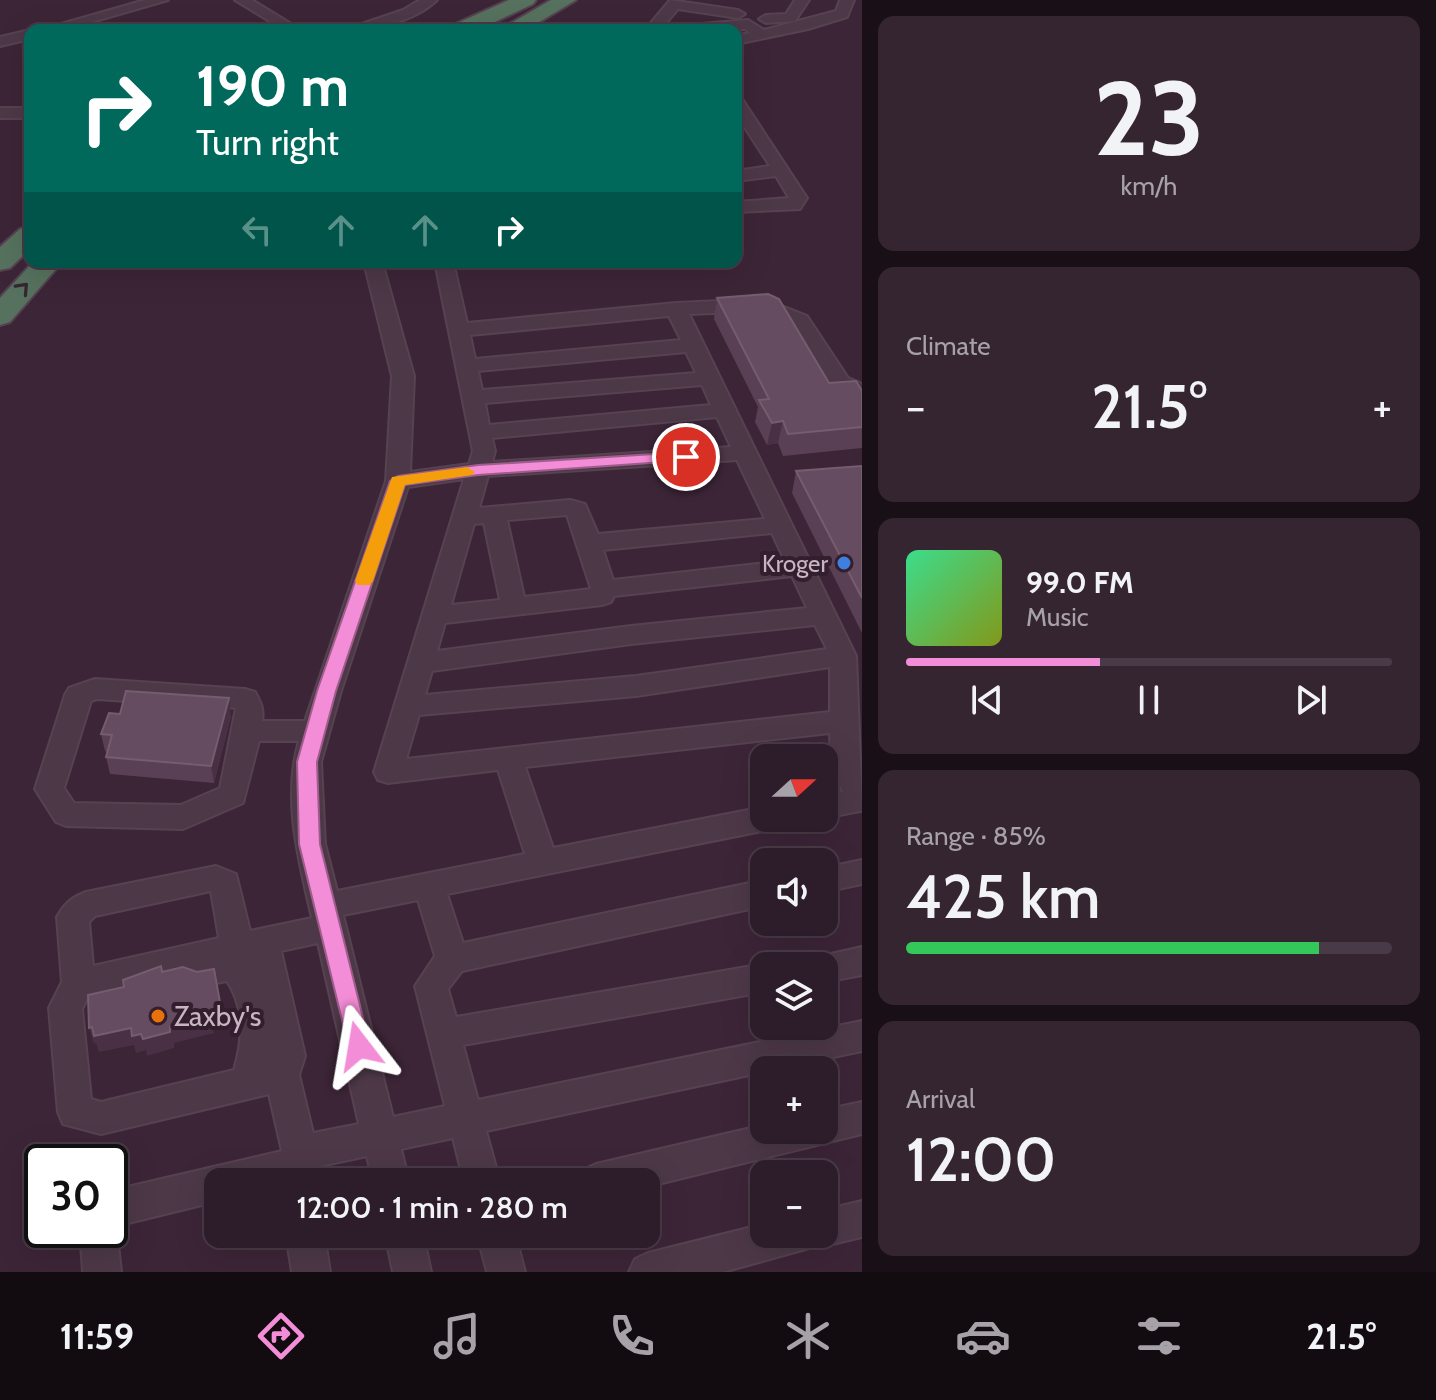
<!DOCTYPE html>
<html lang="en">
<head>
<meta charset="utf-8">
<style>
  :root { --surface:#2d1c29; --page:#352531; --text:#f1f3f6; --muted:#a7a1a8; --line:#483a46; --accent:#f48dd7 }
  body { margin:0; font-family:Cabin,sans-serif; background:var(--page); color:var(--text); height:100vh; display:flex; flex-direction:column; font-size:30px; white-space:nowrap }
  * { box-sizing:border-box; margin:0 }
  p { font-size:26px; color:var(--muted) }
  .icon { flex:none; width:44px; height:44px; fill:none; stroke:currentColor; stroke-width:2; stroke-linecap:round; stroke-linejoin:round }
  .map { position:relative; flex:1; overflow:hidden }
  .details { display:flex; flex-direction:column; gap:16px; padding:16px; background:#190f17; width:574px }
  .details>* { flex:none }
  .banner { position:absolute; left:24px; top:24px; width:718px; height:244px; border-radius:16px; box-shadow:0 8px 32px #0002,0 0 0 2px var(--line); background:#00695c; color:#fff; overflow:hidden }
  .needle { width:52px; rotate:69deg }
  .buttons { position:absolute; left:750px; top:744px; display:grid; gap:16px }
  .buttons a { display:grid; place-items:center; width:88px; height:88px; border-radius:16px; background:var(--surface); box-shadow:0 8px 32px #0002,0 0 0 2px var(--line); font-size:40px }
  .speed { position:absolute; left:24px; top:1144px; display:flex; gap:16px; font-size:40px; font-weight:700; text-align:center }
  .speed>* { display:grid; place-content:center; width:104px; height:104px; border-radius:50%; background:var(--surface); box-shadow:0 8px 32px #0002,0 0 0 2px var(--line); line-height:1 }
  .speed .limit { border:4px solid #111; border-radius:12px; background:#fff; color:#111 }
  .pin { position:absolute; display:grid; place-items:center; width:68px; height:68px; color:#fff; margin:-34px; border:4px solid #fff; border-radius:50%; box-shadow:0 2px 8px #0007 }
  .me { position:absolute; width:88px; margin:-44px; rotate:346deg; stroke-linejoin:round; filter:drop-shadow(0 0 6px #0008) }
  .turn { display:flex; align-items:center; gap:28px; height:168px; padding:0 40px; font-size:36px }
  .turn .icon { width:104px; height:104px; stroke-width:2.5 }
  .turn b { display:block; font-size:56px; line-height:68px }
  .lanes { display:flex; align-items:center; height:76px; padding:0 40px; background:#0003; justify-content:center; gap:40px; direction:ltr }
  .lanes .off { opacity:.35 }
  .big { font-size:60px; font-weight:600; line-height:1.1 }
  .details .card { flex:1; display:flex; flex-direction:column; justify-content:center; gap:12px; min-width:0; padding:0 28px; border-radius:16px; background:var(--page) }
  .details .dial { align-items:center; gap:0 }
  .dial b { font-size:104px; line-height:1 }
  .song { display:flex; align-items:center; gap:24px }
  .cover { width:96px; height:96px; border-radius:12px; background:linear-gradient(135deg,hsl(150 70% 55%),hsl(70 70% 35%)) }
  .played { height:8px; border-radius:4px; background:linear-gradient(90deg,var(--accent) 40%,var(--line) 40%) }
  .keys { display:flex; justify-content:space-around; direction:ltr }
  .heat { display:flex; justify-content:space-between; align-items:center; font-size:44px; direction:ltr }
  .charge { height:12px; border-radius:6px; background:linear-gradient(90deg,#34c759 85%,var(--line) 0) }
  .trip { position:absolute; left:204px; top:1168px; width:456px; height:80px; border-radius:16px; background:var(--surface); box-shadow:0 8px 32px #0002,0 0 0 2px var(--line); font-weight:600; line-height:80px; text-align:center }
  .tab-bar { display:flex; height:128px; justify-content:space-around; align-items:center; background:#120b10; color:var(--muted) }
  .tab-bar .icon { width:56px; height:56px }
  .tab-bar .current { color:var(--accent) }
  .tab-bar b { font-size:36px; color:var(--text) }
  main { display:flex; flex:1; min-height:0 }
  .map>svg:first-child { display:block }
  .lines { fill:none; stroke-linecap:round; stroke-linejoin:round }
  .minor-casing { stroke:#564250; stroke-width:4 }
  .highway-casing { stroke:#55414f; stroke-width:4 }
  .minor { fill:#4d3847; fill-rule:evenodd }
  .highway { fill:#56725e; fill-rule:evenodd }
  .wall { fill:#5a4054 }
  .shaded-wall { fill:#493044 }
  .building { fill:#664c60; stroke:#755c6f; stroke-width:2 }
  .oneway { stroke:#362631 }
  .route { fill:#f48dd7; stroke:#9f5c8c; stroke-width:2 }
  .slow { fill:#f59e0b }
  .shop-dot { fill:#3f7fe0; stroke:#321e2c; stroke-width:3 }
  .food-dot { fill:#e8710a; stroke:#321e2c; stroke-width:3 }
  .labels { text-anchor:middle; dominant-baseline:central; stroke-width:8; stroke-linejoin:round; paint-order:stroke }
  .poi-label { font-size:24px; fill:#c8b4c2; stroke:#321e2c; text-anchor:end }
  .near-poi-label { font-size:28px; fill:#c8b4c2; stroke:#321e2c; text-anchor:start }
</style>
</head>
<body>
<main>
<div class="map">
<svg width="862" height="1272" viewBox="0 0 862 1272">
  <rect width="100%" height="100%" fill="#3c2537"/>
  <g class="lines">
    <defs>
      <g id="minor">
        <polygon points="145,0 168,0 64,30 40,30"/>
        <polygon points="235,0 252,0 301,30 284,30"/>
        <path d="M420,0H437C414,22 374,30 344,30L403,10Z"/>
        <polygon points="670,0 738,10 745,14 738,18 678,9 660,30 645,30"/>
        <polygon points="795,0 809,0 795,21 766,23 759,19 766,15 786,14"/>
        <polygon points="840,0 854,0 847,17 808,29 736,44 736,36 750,33 745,29 670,30 677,26 748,20 764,30 836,11"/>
        <polygon points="30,30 30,39 0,46 0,37"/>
        <polygon points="736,97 742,99 807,198 800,209 736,212 736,202 789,198 776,176 736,181 736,171 770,166 736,114"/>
        <rect x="0" y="108" width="30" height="10"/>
        <path d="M364,262H382L414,376L410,472L469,464L473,451L435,262H453L467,323L676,303L764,299L807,316L848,378L862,384V398L832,387L793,324L761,311L689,314L856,656L862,811H860L824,818H823L824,796L843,792L831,765L830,733L525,767L553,848L764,807V818H782L777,826L767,830L447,894L463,943L764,880V906L462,971L448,989L456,1017L764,964L770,966H764V992L463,1045L478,1100L862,1021V1051L486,1131L500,1182H464L453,1138L401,1149L409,1182H373L367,1156L311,1168L314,1182H218V1201L116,1226L121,1272H83L80,1230H110V1191L282,1151L269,1094L101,1134L63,1124L58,1112L49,1008L62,982L57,917C64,904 72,897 86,892L216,866L236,874L250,931L312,918C299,862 282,798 299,741H259L243,803L183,829L66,826L56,822L35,789L65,695L69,688L95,679L245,689L255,692C261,703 264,709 262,721H305L386,481L392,376ZM669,316L681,340L475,359L470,335ZM686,352L696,373L482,390L478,371ZM702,385L711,405L489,425L485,403ZM717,417L731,447L492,462L495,451L492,438ZM737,460L765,519L598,534L585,504L570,500L479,508L488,476ZM464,479L374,772L378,780L388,783L498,770L525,854L337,891L325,844L321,762L341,691L408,487ZM567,515L591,589L524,597L507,520ZM484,523L500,600L451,605L474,524ZM772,533L785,561L613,580L603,550ZM792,576L807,608L631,626L437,651L445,623L602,605L611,602L614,596ZM815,625L827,649L636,676L425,695L432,671L631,644ZM830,667V712L406,759L419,715L636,696ZM97,699L236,708L220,788L181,805L74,803L64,788L91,701ZM211,891L219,938L93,966L89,922L95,916ZM418,900L435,956L415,986L445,1106L393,1117L343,915ZM318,943L359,1124L313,1133L299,1075L305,1056L281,951ZM184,973L189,982L200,986L227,981C245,1008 243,1040 234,1070L101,1102L91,1099L82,1009L89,995Z"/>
        <polygon points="862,860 862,884 824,892 824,868"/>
        <polygon points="862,947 862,975 824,982 824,966 809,966 813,958"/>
        <polygon points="862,1102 862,1134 646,1187 646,1182 578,1182 583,1170 596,1164 764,1125 764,1130 824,1130 824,1110"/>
        <polygon points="862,1201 862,1237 824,1246 815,1243 813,1247 723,1272 629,1272 635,1259 648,1253 764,1224 764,1234 824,1234 824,1210"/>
        <polygon points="286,1234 324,1234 330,1272 292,1272"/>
        <polygon points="385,1234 423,1234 431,1272 393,1272"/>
        <polygon points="477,1234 515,1234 525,1272 487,1272"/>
      </g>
      <g id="highway">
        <polygon points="509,0 536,0 533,4 478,30 450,30 453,25"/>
        <polygon points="551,0 576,0 526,30 499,30"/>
        <polygon points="30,227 30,249 10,268 0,270 0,247 20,229"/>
        <polygon points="33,262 62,262 10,322 0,325 0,298"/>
      </g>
    </defs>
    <use href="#minor" class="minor-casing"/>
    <use href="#highway" class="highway-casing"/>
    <use href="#minor" class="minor"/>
    <use href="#highway" class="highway"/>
  </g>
  <g class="wall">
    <polygon points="736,135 740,140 736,160"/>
    <polygon points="717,298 829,383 862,391 862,448 783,456 778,443 767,445 755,422 758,407 714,319"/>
    <polygon points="862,466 862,633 792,493 796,471"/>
    <polygon points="231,716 214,783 110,774 106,757 107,752 105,751 101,734"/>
  </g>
  <g class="shaded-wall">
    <polygon points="783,421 778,443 767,445 772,423"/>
    <polygon points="229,698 231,716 214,783 211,766"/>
    <polygon points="214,969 224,1024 213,1028 214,1033 174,1043 174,1048 147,1056 146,1050 136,1053 134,1045 99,1052 96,1043 94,1044 89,1028 92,1027 131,1028 170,1026 210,1011"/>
  </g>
  <g class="building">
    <polygon points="768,294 779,299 829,383 856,381 862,391 862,427 788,434 783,421 772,423 759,400 769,399 717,298"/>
    <polygon points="862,466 862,598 796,471"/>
    <polygon points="126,691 229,698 211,766 106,757 112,735 101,734 109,713 120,714"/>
    <polygon points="161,966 162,972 183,967 197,972 214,969 221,1008 210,1011 211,1017 170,1026 170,1032 143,1039 141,1034 132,1036 131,1028 94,1036 92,1027 89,1028 88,995 124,987 123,980"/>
  </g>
  <defs><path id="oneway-chevron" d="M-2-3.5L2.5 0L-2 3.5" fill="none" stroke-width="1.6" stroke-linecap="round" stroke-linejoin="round" transform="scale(2)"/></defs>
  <use class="oneway" href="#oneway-chevron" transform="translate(23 288) rotate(-47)"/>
  <polygon class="route" points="686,452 692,454 692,460 478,475 405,485 336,691 317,762 320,844 370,1046 367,1053 359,1056 350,1053 299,844 297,762 317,691 390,481 398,476 478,465"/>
  <polygon class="slow" points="467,467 475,472 472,475 405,485 373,581 370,585 358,585 355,581 392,477"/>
  <circle class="shop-dot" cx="844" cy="563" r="8"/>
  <circle class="food-dot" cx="158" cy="1016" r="8"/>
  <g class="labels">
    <g class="poi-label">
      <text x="828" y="563">Kroger</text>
    </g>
    <g class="near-poi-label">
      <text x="174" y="1016">Zaxby's</text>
    </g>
  </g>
</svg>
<div class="buttons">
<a><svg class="needle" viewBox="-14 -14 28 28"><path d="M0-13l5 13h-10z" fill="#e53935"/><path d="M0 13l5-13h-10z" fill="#a7a1a8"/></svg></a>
<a><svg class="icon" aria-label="sound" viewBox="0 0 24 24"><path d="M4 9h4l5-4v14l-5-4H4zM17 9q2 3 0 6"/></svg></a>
<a><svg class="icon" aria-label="layers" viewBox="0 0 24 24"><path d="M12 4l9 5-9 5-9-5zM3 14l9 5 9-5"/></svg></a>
<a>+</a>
<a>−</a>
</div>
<div class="speed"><div class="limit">30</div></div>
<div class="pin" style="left:686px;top:457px;background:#d93025"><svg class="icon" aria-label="arrive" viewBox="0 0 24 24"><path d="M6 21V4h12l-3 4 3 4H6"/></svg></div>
<svg class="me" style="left:359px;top:1046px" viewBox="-20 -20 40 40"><path d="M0-17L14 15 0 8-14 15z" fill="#f48dd7" stroke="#fff" stroke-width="4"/></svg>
<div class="trip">12:00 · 1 min · 280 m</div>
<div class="banner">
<div class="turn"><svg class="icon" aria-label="right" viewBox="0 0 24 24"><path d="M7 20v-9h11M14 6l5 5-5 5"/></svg><div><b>190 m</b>Turn right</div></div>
<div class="lanes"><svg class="icon off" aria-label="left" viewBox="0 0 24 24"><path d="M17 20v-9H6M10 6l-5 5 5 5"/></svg><svg class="icon off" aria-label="ahead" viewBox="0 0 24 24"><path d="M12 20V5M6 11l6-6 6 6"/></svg><svg class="icon off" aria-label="ahead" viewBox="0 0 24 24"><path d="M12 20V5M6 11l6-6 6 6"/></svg><svg class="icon" aria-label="right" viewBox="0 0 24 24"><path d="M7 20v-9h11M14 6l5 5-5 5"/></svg></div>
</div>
</div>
<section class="details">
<div class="card dial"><b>23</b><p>km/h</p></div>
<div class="card"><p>Climate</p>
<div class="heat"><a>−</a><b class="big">21.5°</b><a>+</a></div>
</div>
<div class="card">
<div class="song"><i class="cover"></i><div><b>99.0 FM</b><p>Music</p></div></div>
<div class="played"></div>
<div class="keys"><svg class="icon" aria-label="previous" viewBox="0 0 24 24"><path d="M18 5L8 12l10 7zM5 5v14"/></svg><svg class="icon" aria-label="pause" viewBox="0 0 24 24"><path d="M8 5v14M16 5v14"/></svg><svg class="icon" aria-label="next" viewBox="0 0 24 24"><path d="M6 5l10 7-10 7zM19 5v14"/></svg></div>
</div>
<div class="card"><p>Range · 85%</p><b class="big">425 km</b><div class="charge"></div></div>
<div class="card"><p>Arrival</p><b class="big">12:00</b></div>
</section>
</main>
<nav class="tab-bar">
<b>11:59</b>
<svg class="icon current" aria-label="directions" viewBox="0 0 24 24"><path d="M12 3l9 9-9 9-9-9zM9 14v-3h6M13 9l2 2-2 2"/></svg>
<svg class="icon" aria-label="music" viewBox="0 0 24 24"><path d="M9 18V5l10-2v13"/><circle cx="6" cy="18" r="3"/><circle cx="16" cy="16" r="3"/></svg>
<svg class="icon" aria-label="phone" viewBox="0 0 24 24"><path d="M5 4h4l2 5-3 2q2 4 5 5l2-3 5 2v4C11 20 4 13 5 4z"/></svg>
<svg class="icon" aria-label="climate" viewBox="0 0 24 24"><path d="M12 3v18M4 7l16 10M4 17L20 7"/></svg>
<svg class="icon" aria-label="car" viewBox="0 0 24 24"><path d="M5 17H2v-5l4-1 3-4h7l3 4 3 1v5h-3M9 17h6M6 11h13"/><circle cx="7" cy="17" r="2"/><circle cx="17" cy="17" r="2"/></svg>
<svg class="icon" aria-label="filters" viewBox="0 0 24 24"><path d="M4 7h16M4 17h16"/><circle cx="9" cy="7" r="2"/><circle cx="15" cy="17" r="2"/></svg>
<b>21.5°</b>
</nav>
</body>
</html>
